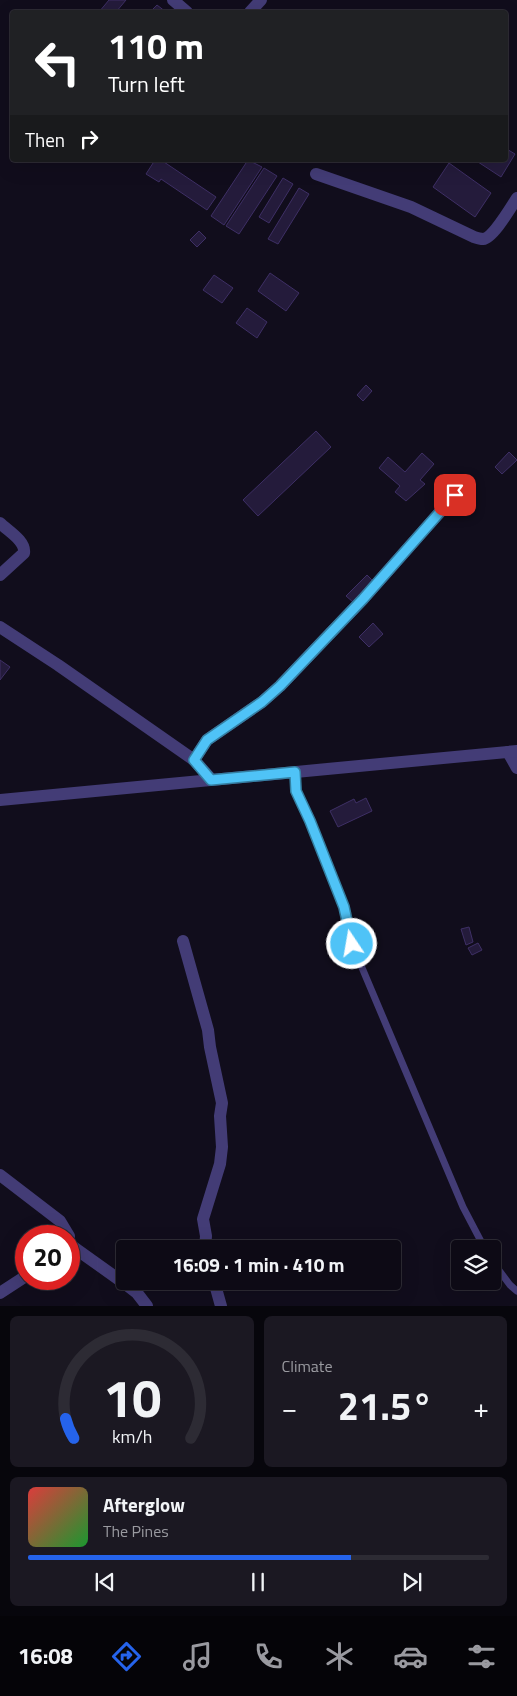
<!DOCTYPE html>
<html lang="en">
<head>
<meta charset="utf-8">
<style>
  :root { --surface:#0d0a15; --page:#1b1822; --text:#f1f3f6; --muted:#9a9aa0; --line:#2d2b34; --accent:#2563eb }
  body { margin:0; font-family:"Titillium Web",sans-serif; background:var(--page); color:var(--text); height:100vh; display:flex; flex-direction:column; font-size:19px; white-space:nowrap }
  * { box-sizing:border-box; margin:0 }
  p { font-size:16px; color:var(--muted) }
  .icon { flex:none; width:28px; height:28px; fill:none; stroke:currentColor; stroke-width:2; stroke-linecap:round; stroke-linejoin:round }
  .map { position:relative; height:1306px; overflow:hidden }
  .panel { display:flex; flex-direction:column; gap:10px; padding:10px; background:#07060c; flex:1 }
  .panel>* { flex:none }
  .banner { position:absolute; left:10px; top:10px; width:498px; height:152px; border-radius:5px; box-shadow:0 5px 20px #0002,0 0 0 1px var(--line); background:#202124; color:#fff; overflow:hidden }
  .controls { position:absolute; left:451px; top:1240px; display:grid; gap:10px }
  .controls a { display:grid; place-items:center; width:50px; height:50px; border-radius:5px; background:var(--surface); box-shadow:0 5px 20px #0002,0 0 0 1px var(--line); font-size:25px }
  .speed { position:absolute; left:15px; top:1225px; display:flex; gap:10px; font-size:25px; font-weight:700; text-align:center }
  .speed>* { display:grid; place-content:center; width:65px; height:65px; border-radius:50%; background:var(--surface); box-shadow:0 5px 20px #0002,0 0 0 1px var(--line); line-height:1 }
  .speed .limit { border:8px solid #d22; background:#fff; color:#111 }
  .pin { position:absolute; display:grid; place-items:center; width:42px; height:42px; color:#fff; margin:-21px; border-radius:10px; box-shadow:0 2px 8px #0006 }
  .me { position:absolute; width:55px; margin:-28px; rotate:348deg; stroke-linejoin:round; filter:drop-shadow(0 0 4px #0008) }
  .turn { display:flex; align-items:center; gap:18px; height:105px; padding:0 15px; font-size:22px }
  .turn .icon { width:65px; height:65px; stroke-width:2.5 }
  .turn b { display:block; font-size:35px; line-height:42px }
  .then { display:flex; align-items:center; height:48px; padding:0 15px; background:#0003; gap:10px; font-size:19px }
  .big { font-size:38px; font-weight:700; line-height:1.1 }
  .panel .tile { flex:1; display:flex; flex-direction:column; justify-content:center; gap:8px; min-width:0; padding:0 18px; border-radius:8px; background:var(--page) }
  .panel .dial { align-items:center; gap:0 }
  .dial svg { height:130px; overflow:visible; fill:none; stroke:var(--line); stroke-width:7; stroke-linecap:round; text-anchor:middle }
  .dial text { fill:var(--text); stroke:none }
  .song { display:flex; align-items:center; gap:15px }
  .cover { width:60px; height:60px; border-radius:8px; background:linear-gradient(135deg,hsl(0 70% 55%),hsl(130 70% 35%)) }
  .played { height:5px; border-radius:2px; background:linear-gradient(90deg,var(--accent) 70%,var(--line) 70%) }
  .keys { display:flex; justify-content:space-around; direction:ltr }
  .heat { display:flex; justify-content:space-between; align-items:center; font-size:28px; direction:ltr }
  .panel .tiles { flex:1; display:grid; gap:10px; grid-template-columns:1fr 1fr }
  .tile:last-child { grid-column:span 2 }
  .trip { position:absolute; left:116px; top:1240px; width:285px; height:50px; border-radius:5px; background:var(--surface); box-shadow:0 5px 20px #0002,0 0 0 1px var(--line); font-weight:700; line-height:50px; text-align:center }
  .tabs { display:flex; height:80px; justify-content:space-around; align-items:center; background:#050408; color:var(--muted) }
  .tabs .icon { width:35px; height:35px }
  .tabs .on { color:var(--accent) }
  .tabs b { font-size:22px; color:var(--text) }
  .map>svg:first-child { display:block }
  .building { fill:#241b3b; stroke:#3e2f65 }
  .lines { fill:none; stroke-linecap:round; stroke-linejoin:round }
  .service { stroke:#433c76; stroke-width:7 }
  .minor { stroke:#433c76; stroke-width:12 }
  .tertiary { stroke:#433c76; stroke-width:12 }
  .route-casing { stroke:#337fa1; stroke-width:12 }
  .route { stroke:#4fc3f7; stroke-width:9 }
</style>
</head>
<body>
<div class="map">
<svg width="517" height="1306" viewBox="0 0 517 1306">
  <rect width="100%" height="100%" fill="#110d1c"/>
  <g class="building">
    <polygon points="109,0 126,0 116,12 99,12"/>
    <polygon points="157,5 166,12 150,12"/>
    <polygon points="505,148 515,154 501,177 475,160 505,160"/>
    <polygon points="155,160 161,160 216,197 207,210 161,179 159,182 146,174"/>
    <polygon points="248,160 262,167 224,225 211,216"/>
    <polygon points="449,163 491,193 475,217 433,187"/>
    <polygon points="264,168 277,176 239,234 226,226"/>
    <polygon points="283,178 293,184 269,223 259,217"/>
    <polygon points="299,188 309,194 278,244 268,239"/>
    <polygon points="199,231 206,238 197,247 190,240"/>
    <polygon points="270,273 299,293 286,311 258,291"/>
    <polygon points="214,275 233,288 222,303 203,290"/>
    <polygon points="247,308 267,322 257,338 236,323"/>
    <polygon points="366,385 372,391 363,401 357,395"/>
    <polygon points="316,431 331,447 258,516 243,500"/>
    <polygon points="509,452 517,460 502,474 495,467"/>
    <polygon points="422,453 434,464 420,480 425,484 406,501 395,492 400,486 379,468 388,457 405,472"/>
    <polygon points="367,575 373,581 353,602 346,596"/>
    <polygon points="373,623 383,634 369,647 359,637"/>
    <polygon points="0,660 10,667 0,680"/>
    <polygon points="366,798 372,811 338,827 330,811 354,799 356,803"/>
    <polygon points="469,927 473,942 466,945 461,929"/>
    <polygon points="478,943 482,950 472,955 468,948"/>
  </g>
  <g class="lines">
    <g class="service">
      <polyline points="295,772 296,791 310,821 344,907 352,944 463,1207 485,1249"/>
      <polyline points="492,1261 510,1285 517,1291"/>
    </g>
    <g class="minor">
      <polyline points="173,0 187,12"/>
      <polyline points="250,12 261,0"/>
      <path d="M316,174L411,207L474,237C477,238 480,239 483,239C493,238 511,207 517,198"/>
      <path d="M0,523C8,531 26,541 24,553L0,575"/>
      <polyline points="0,627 58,665 194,760 211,779"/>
      <polyline points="508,752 517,768"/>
      <polyline points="194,760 207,740 262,702 280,686 363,599 455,495"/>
      <polyline points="183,941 208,1030 210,1047 222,1103 220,1116 222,1147 220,1164 203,1219 206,1236 205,1249"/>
      <polyline points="0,1175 60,1221 69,1236"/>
      <polyline points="69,1244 128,1286 137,1293 147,1306"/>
      <polyline points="214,1281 221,1306"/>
      <polyline points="0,1293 26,1276"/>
    </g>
    <polyline class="tertiary" points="0,800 517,751"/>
  </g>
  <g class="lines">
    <defs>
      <polyline id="route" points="352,944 344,907 310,821 296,791 295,772 211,780 194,760 207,740 262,702 280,686 363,599 455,495"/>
    </defs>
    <use href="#route" class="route-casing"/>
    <use href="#route" class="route"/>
  </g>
</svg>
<div class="controls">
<a><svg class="icon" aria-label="layers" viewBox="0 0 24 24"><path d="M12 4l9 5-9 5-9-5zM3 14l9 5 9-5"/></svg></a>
</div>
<div class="speed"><div class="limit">20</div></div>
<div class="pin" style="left:455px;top:495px;background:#d93025"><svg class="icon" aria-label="arrive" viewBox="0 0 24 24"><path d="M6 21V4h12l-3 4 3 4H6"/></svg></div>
<svg class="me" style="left:352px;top:944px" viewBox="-20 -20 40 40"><circle r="17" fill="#4fc3f7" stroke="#fff" stroke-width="3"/><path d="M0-11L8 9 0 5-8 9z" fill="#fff"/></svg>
<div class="trip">16:09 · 1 min · 410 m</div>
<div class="banner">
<div class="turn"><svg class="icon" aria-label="left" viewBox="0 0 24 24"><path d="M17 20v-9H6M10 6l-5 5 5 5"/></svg><div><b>110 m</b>Turn left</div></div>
<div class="then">Then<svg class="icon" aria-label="right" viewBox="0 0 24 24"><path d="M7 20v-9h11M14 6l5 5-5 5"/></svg></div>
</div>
</div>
<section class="panel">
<div class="tiles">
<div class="tile dial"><svg viewBox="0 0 100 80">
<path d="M14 69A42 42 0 1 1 86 69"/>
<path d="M14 69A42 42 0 0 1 9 57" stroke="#2563eb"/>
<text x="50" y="56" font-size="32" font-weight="700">10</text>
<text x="50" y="72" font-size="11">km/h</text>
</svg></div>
<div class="tile"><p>Climate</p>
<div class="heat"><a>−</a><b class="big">21.5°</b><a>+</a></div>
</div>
<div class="tile">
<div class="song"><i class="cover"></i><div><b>Afterglow</b><p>The Pines</p></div></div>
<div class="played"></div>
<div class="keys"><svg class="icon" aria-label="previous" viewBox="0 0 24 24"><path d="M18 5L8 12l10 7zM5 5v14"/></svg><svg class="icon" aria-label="pause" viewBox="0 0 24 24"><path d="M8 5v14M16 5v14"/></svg><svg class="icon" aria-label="next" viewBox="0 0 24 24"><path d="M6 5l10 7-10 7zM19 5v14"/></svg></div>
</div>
</div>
</section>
<nav class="tabs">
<b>16:08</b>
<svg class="icon on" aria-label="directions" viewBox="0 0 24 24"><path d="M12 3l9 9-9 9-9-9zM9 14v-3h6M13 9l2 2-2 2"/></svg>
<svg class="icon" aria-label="music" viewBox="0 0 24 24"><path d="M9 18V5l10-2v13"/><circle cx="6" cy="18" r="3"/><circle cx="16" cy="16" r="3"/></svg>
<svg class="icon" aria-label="phone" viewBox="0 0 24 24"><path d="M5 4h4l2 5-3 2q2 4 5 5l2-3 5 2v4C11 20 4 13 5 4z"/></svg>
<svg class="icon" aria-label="climate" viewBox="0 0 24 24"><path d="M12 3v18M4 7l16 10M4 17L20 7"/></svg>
<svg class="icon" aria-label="car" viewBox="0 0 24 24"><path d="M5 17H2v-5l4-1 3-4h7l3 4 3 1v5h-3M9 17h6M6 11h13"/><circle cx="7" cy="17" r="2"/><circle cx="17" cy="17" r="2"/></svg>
<svg class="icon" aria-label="filters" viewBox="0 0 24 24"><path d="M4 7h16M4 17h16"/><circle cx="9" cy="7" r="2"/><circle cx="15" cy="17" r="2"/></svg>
</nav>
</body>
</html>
